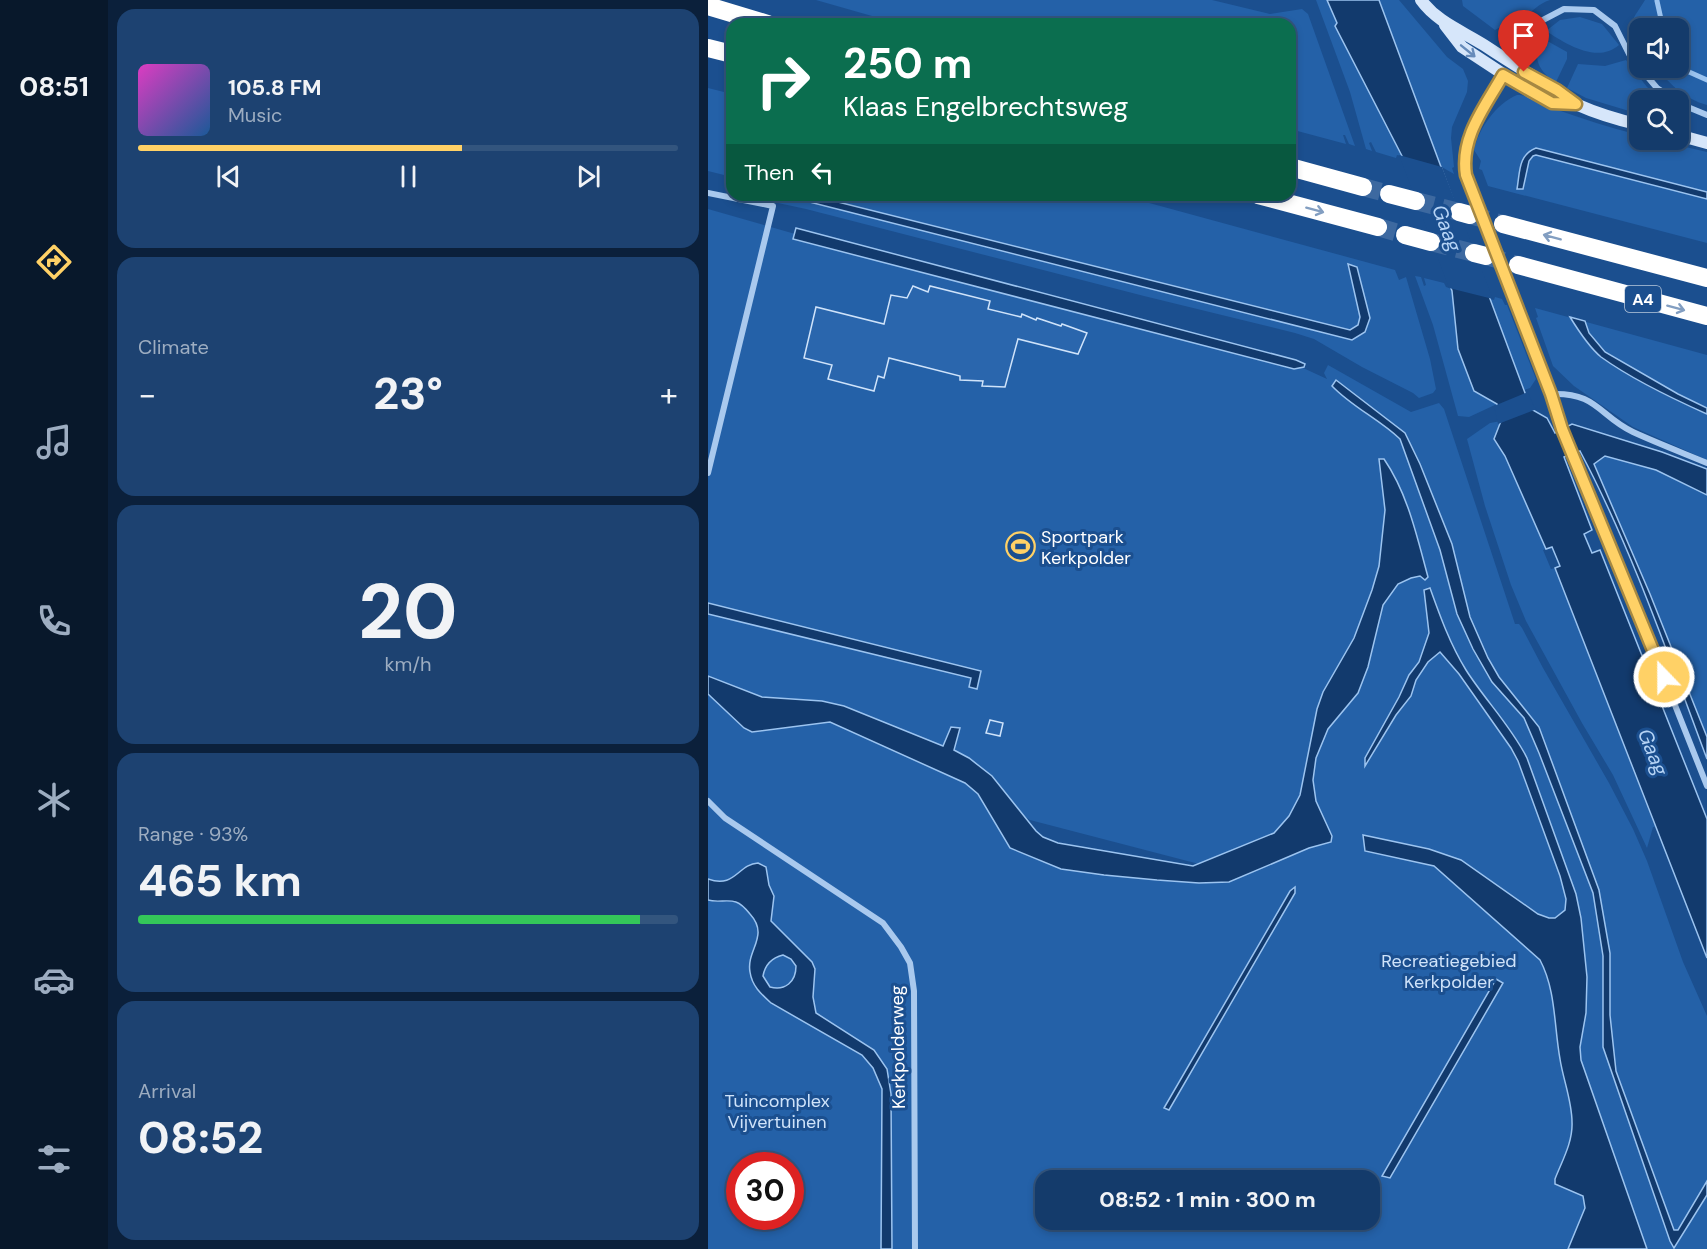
<!DOCTYPE html>
<html lang="en">
<head>
<meta charset="utf-8">
<style>
  :root { --surface:#143b6b; --page:#1d4271; --text:#f1f3f6; --muted:#9dadc1; --line:#33557e; --accent:#ffd166 }
  body { margin:0; font-family:"DM Sans",sans-serif; background:var(--page); color:var(--text); height:100vh; display:flex; flex-direction:column; font-size:22px; white-space:nowrap }
  * { box-sizing:border-box; margin:0 }
  p { font-size:20px; color:var(--muted) }
  .icon { flex:none; width:33px; height:33px; fill:none; stroke:currentColor; stroke-width:2; stroke-linecap:round; stroke-linejoin:round }
  .map { position:relative; flex:1; overflow:hidden }
  .details { display:flex; flex-direction:column; gap:9px; padding:9px; background:#0b203b; width:600px }
  .details>* { flex:none }
  .banner { position:absolute; left:18px; top:18px; width:570px; height:183px; border-radius:18px; box-shadow:0 3px 9px #0003,0 0 0 2px var(--line); background:#0b6e4f; color:#fff; overflow:hidden }
  .tools { position:absolute; left:921px; top:18px; display:grid; gap:12px }
  .tools a { display:grid; place-items:center; width:60px; height:60px; border-radius:12px; background:var(--surface); box-shadow:0 3px 9px #0003,0 0 0 2px var(--line); font-size:30px }
  .speed { position:absolute; left:18px; top:1152px; display:flex; gap:12px; font-size:30px; font-weight:700; text-align:center }
  .speed>* { display:grid; place-content:center; width:78px; height:78px; border-radius:50%; background:var(--surface); box-shadow:0 3px 9px #0003,0 0 0 2px var(--line); line-height:1 }
  .speed .limit { border:9px solid #d22; background:#fff; color:#111 }
  .pin { position:absolute; display:grid; place-items:center; width:51px; height:51px; color:#fff; margin:-62px -26px; border-radius:50% 50% 50% 0; rotate:-45deg; box-shadow:0 0 6px #0007 }
  .pin .icon { rotate:45deg }
  .me { position:absolute; width:66px; margin:-33px; rotate:338deg; stroke-linejoin:round; filter:drop-shadow(0 0 4px #0008) }
  .turn { display:flex; align-items:center; gap:21px; height:126px; padding:0 18px; font-size:27px }
  .turn .icon { width:78px; height:78px; stroke-width:2.5 }
  .turn b { display:block; font-size:42px; line-height:51px }
  .then { display:flex; align-items:center; height:57px; padding:0 18px; background:#0003; gap:12px; font-size:22px }
  .big { font-size:45px; font-weight:700; line-height:1.1 }
  .details .tile { flex:1; display:flex; flex-direction:column; justify-content:center; gap:9px; min-width:0; padding:0 21px; border-radius:18px; background:var(--page) }
  .details .dial { align-items:center; gap:0 }
  .dial b { font-size:78px; line-height:1 }
  .song { display:flex; align-items:center; gap:18px }
  .cover { width:72px; height:72px; border-radius:9px; background:linear-gradient(135deg,hsl(310 70% 55%),hsl(210 70% 35%)) }
  .played { height:6px; border-radius:3px; background:linear-gradient(90deg,var(--accent) 60%,var(--line) 60%) }
  .keys { display:flex; justify-content:space-around; direction:ltr }
  .heat { display:flex; justify-content:space-between; align-items:center; font-size:33px; direction:ltr }
  .charge { height:9px; border-radius:4px; background:linear-gradient(90deg,#34c759 93%,var(--line) 0) }
  .trip { position:absolute; left:327px; top:1170px; width:345px; height:60px; border-radius:18px; background:var(--surface); box-shadow:0 3px 9px #0003,0 0 0 2px var(--line); font-weight:700; line-height:60px; text-align:center }
  main { display:flex; flex:1; min-height:0 }
  .dock { display:flex; flex-direction:column; width:108px; justify-content:space-around; align-items:center; background:#08182b; color:var(--muted) }
  .dock .icon { width:42px; height:42px }
  .dock .selected { color:var(--accent) }
  .dock b { font-size:27px; color:var(--text) }
  .map>svg:first-child { display:block }
  .green { fill:#2461a8; fill-rule:evenodd }
  .water { fill:#123a6d; stroke:#9cc4f0; stroke-width:1.5; fill-rule:evenodd }
  .pier { fill:#1b4f8f }
  .lines { fill:none; stroke-linecap:round; stroke-linejoin:round }
  .stream { stroke:#9cc4f0; stroke-width:5 }
  .building { fill:#2a66ad; stroke:#cfe3fa; stroke-width:1.5 }
  .highway-tunnel { stroke:#3d69a0; stroke-width:18; stroke-dasharray:18 9; stroke-linecap:butt }
  .street { stroke:#a9c9ee; stroke-width:6 }
  .secondary { stroke:#d6e6fa; stroke-width:12 }
  .highway { stroke:#fff; stroke-width:18 }
  .street-bridge { stroke:#a9c9ee; stroke-width:6 }
  .oneway { stroke:#668bba }
  .oneway2 { stroke:#829ec1 }
  .route-casing { stroke:#a68842; stroke-width:15 }
  .route { stroke:#ffd166; stroke-width:10 }
  .labels { text-anchor:middle; dominant-baseline:central; stroke-width:6; stroke-linejoin:round; paint-order:stroke }
  .shield { fill:#1b4f8f; stroke:#bbcadd; stroke-width:1.5 }
  .shield-label { font-size:16px; font-weight:bold; fill:#fff }
  .poi-label { font-size:18px; fill:#fff; stroke:#1b4f8f; text-anchor:start }
  .park-label { font-size:18px; fill:#cfe3fa; stroke:#1b4f8f }
  .street-label { font-size:18px; fill:#fff; stroke:#1b4f8f }
  .water-label { font-size:20px; font-style:italic; fill:#b5d3f5; stroke:#1b4f8f }
</style>
</head>
<body>
<main>
<nav class="dock">
<b>08:51</b>
<svg class="icon selected" aria-label="directions" viewBox="0 0 24 24"><path d="M12 3l9 9-9 9-9-9zM9 14v-3h6M13 9l2 2-2 2"/></svg>
<svg class="icon" aria-label="music" viewBox="0 0 24 24"><path d="M9 18V5l10-2v13"/><circle cx="6" cy="18" r="3"/><circle cx="16" cy="16" r="3"/></svg>
<svg class="icon" aria-label="phone" viewBox="0 0 24 24"><path d="M5 4h4l2 5-3 2q2 4 5 5l2-3 5 2v4C11 20 4 13 5 4z"/></svg>
<svg class="icon" aria-label="climate" viewBox="0 0 24 24"><path d="M12 3v18M4 7l16 10M4 17L20 7"/></svg>
<svg class="icon" aria-label="car" viewBox="0 0 24 24"><path d="M5 17H2v-5l4-1 3-4h7l3 4 3 1v5h-3M9 17h6M6 11h13"/><circle cx="7" cy="17" r="2"/><circle cx="17" cy="17" r="2"/></svg>
<svg class="icon" aria-label="filters" viewBox="0 0 24 24"><path d="M4 7h16M4 17h16"/><circle cx="9" cy="7" r="2"/><circle cx="15" cy="17" r="2"/></svg>
</nav>
<section class="details">
<div class="tile">
<div class="song"><i class="cover"></i><div><b>105.8 FM</b><p>Music</p></div></div>
<div class="played"></div>
<div class="keys"><svg class="icon" aria-label="previous" viewBox="0 0 24 24"><path d="M18 5L8 12l10 7zM5 5v14"/></svg><svg class="icon" aria-label="pause" viewBox="0 0 24 24"><path d="M8 5v14M16 5v14"/></svg><svg class="icon" aria-label="next" viewBox="0 0 24 24"><path d="M6 5l10 7-10 7zM19 5v14"/></svg></div>
</div>
<div class="tile"><p>Climate</p>
<div class="heat"><a>−</a><b class="big">23°</b><a>+</a></div>
</div>
<div class="tile dial"><b>20</b><p>km/h</p></div>
<div class="tile"><p>Range · 93%</p><b class="big">465 km</b><div class="charge"></div></div>
<div class="tile"><p>Arrival</p><b class="big">08:52</b></div>
</section>
<div class="map">
<svg width="999" height="1249" viewBox="0 0 999 1249">
  <rect width="100%" height="100%" fill="#1b4f8f"/>
  <g class="green">
    <polygon points="108,0 504,0 562,14 594,9 600,14 647,146 641,144 637,135 635,135 638,144 582,129 582,24 192,24"/>
    <polygon points="608,0 619,0 629,24 627,26 694,156 689,155 688,158 668,152 663,142 661,143 664,151 658,149 642,92"/>
    <polygon points="671,0 691,0 739,57 755,69 760,81 759,92 744,127 743,138 746,167 744,168 746,174 732,166"/>
    <path d="M754,0H842C829,4 823,14 813,18C804,21 796,25 787,30L755,6Z"/>
    <path d="M937,0H999V105C977,99 962,85 949,68H970V28H932L931,45C917,23 925,20 937,0Z"/>
    <path d="M872,17L894,24L911,45C889,64 858,44 838,31L852,20Z"/>
    <path d="M834,38L859,52V59L848,82C831,73 823,56 834,38Z"/>
    <polygon points="918,60 939,87 954,100 932,100 931,114 878,98 859,88 870,64 897,66"/>
    <polygon points="0,88 24,94 24,177 0,171"/>
    <path d="M809,95C822,95 832,104 844,108C873,118 902,128 931,135L932,140H948L999,152V243L780,186L774,170L771,169L773,161L766,150C771,128 788,104 809,95Z"/>
    <polygon points="64,195 412,195 687,270 691,280 698,277 722,359 728,389 725,393 711,398 705,393 654,367 606,339 587,333 436,296 98,209 70,203"/>
    <path d="M0,209L136,248L593,367L619,379L616,373L620,365L703,412L731,403L736,409L807,624H811L814,628L835,668L901,783L925,829L939,861L975,962L999,1016V1249H0ZM317,817L322,820L491,864L480,866L350,843L335,837ZM32,1166H82V1216H32ZM338,1180H662V1220H338Z"/>
    <polygon points="707,276 713,277 716,286 718,285 716,278 736,283 738,287 744,289 750,349 766,391 789,404 761,417 750,416 725,325"/>
    <polygon points="787,297 794,299 797,305 799,305 828,379 822,388 816,390 782,299 786,300"/>
    <polygon points="827,308 999,355 999,460 925,427 866,386 845,366 828,318 830,317"/>
    <polygon points="793,421 786,439 797,456 838,549 835,550 843,569 847,568 947,827 945,827 939,848 905,775 874,723 818,621 803,585 777,506 759,439 782,423"/>
    <polygon points="897,456 948,470 999,495 999,737 942,594 886,464"/>
  </g>
  <g class="water">
    <path d="M619,0H671L823,409L839,418L847,433L864,424L954,452L999,469V495L948,470L897,456L886,464L942,594L999,737V759C960,655 924,549 872,451L856,457L884,530L876,534L884,553L892,550L999,819V958L847,568L852,566L844,547L838,549L797,456L786,439L793,421L789,404L766,391L750,349L744,291L694,156L627,26L629,23Z"/>
    <path d="M828,148L999,192V199L828,155L825,156L821,161L815,189H809C812,172 810,155 828,148Z"/>
    <polygon points="74,195 102,195 642,330 650,325 652,317 640,264 649,267 662,318 657,332 644,340"/>
    <polygon points="88,228 588,360 597,364 596,367 586,369 85,239"/>
    <path d="M862,317L877,321L881,333L897,352L970,394L999,408V414C963,398 925,380 893,357C881,347 870,330 862,317Z"/>
    <path d="M628,380L697,433L712,464L744,544L762,617L780,658L791,677L831,727L891,890L902,953V1015L908,1071L966,1230H970L999,1181V1195L966,1248L962,1241L895,1047V956L885,893L831,753L816,718L784,682L765,649L749,614L732,550L692,439C671,419 644,407 624,386Z"/>
    <path d="M671,459H676C700,494 709,537 720,577L717,580L712,576L703,578L690,584L675,605L660,667L650,693L620,729L608,758L605,780L608,801L624,836L623,842L601,848L521,882L491,883L449,880L396,875L353,869L302,848L270,794L257,783L122,722L44,732L36,728L0,694V676L54,697L114,701L136,706L235,746L243,727L252,728L246,750L261,758L284,776L328,831L335,837L350,843L485,866L566,833L581,816L592,795L609,709L615,692L646,638L664,590L671,566L677,510Z"/>
    <path d="M722,588C732,616 742,644 758,670C777,700 803,726 819,758L868,894L873,918L879,977L878,1013L872,1047L873,1060L939,1249H860L877,1208L875,1196L847,1184V1179C854,1161 865,1142 864,1122C864,1101 855,1079 852,1059C846,1026 848,990 832,960L726,866L657,851L655,835L721,849L753,860L830,914L841,918H847L857,910L858,899L852,876L810,761L803,748L751,674L732,652L720,662L708,680L703,696L688,715L657,766V758L691,697L701,675L711,662L721,633L716,590Z"/>
    <polygon points="0,603 273,671 269,689 261,687 263,678 0,614"/>
    <path d="M50,863L58,867L61,885L66,896L63,921L104,962L107,969L105,997L108,1013L166,1050L179,1069L183,1094L184,1249H173L174,1089L165,1068L154,1055L63,1003C53,994 44,986 42,972C38,950 62,936 42,914C38,909 34,904 28,902C20,899 9,903 0,900V879C27,889 30,864 50,863ZM75,955L83,959L88,966C88,982 77,991 62,987L55,976C57,965 63,958 75,955Z"/>
    <polygon points="587,887 587,893 461,1110 456,1108 582,891"/>
    <polygon points="788,979 795,983 682,1178 674,1176"/>
  </g>
  <g class="pier">
    <polygon points="691,155 734,167 785,299 741,288"/>
    <polygon points="820,392 826,407 829,409 790,424 786,406"/>
  </g>
  <g class="lines">
    <g class="stream">
      <polyline points="949,1 955,28"/>
      <polyline points="970,67 999,80"/>
    </g>
  </g>
  <g class="building">
    <polygon points="205,286 220,292 222,286 282,301 280,309 313,317 314,314 328,320 329,318 353,326 354,324 379,333 370,354 310,339 297,387 274,386 275,381 252,380 252,376 181,358 176,378 170,376 166,391 120,379 124,365 96,358 108,307 176,324 183,295 199,298"/>
    <polygon points="282,720 295,723 292,736 278,733"/>
  </g>
  <g class="lines">
    <g class="highway-tunnel">
      <polyline points="655,187 681,194"/>
      <polyline points="708,201 751,212"/>
      <polyline points="762,215 795,224"/>
      <polyline points="670,227 697,235"/>
      <polyline points="723,242 766,253"/>
      <polyline points="778,256 810,265"/>
    </g>
    <g class="street">
      <polyline points="802,63 826,29 835,20 856,9 886,10 907,26 921,54 932,67"/>
      <polyline points="932,68 949,88 967,100"/>
      <polyline points="970,103 999,115"/>
      <path d="M758,175C752,137 777,106 795,75"/>
      <polyline points="0,193 65,206 0,473"/>
      <polyline points="808,303 843,394 854,430 921,589 999,786"/>
      <path d="M843,394C889,392 891,416 925,432C949,443 975,453 999,463"/>
      <polyline points="0,801 17,818 175,923 193,947 202,963 206,991 207,1249"/>
    </g>
    <g class="secondary">
      <path d="M713,0C729,22 754,31 776,45C800,61 823,75 847,89C855,94 862,101 870,105C890,114 911,120 932,125"/>
      <polyline points="737,25 754,47 824,93 844,103 868,104"/>
      <polyline points="970,135 999,143"/>
    </g>
    <g class="highway">
      <polyline points="0,6 60,24"/>
      <polyline points="0,48 24,54"/>
      <polyline points="582,167 655,187"/>
      <polyline points="681,194 708,201"/>
      <polyline points="550,195 670,227"/>
      <polyline points="751,212 762,215"/>
      <polyline points="795,224 999,278"/>
      <polyline points="697,235 723,242"/>
      <polyline points="766,253 778,256"/>
      <polyline points="810,265 999,316"/>
    </g>
    <polyline class="street-bridge" points="758,175 808,303"/>
  </g>
  <defs><path id="oneway-shaft" d="M-6 0H5M1.5-3L5.5 0L1.5 3" fill="none" stroke-width="1.6" stroke-linecap="round" stroke-linejoin="round" transform="scale(1.5)"/></defs>
  <use class="oneway" href="#oneway-shaft" transform="translate(760 51) rotate(39)"/>
  <g class="oneway2">
    <use href="#oneway-shaft" transform="translate(607 210) rotate(15)"/>
    <use href="#oneway-shaft" transform="translate(844 237) rotate(-165)"/>
    <use href="#oneway-shaft" transform="translate(968 308) rotate(15)"/>
  </g>
  <g class="lines">
    <defs>
      <path id="route" d="M816,72L849,90L868,104L844,103L795,75C777,107 752,137 758,175L843,394L854,429L956,677"/>
    </defs>
    <use href="#route" class="route-casing"/>
    <use href="#route" class="route"/>
  </g>
  <defs>
    <symbol id="stadium-ring" viewBox="-11 -11 22 22"><circle r="9.5" fill="#1b4f8f" stroke="#ffd166" stroke-width="1.5"/><path d="M0-5a6.5 5 0 1 0 0 10a6.5 5 0 1 0 0-10ZM-3.5-1.8h7v3.6h-7Z" fill="#ffd166"/></symbol>
  </defs>
  <g fill-rule="evenodd">
    <use href="#stadium-ring" x="296" y="530" width="33" height="33"/>
  </g>
  <g class="labels">
    <rect class="shield" x="917" y="286" width="36" height="26" rx="4.5"/>
    <g class="shield-label">
      <text x="935" y="299">A4</text>
    </g>
    <g class="poi-label">
      <text x="333" y="537">Sportpark<tspan x="333" dy="21">Kerkpolder</tspan></text>
    </g>
    <g class="park-label">
      <text x="741" y="961">Recreatiegebied<tspan x="741" dy="21">Kerkpolder</tspan></text>
      <text x="69" y="1101">Tuincomplex<tspan x="69" dy="21">Vijvertuinen</tspan></text>
    </g>
    <g class="street-label">
      <text transform="translate(190 1047) rotate(-91)">Kerkpolderweg</text>
    </g>
    <g class="water-label">
      <text transform="translate(739 228) rotate(69)">Gaag</text>
      <text transform="translate(945 752) rotate(68)">Gaag</text>
    </g>
  </g>
</svg>
<div class="tools">
<a><svg class="icon" aria-label="sound" viewBox="0 0 24 24"><path d="M4 9h4l5-4v14l-5-4H4zM17 9q2 3 0 6"/></svg></a>
<a><svg class="icon" aria-label="search" viewBox="0 0 24 24"><circle cx="10" cy="10" r="6"/><path d="M15 15l6 6"/></svg></a>
</div>
<div class="speed"><div class="limit">30</div></div>
<div class="pin" style="left:816px;top:72px;background:#d93025"><svg class="icon" aria-label="arrive" viewBox="0 0 24 24"><path d="M6 21V4h12l-3 4 3 4H6"/></svg></div>
<svg class="me" style="left:956px;top:677px" viewBox="-20 -20 40 40"><circle r="17" fill="#ffd166" stroke="#fff" stroke-width="3"/><path d="M0-11L8 9 0 5-8 9z" fill="#fff"/></svg>
<div class="trip">08:52 · 1 min · 300 m</div>
<div class="banner">
<div class="turn"><svg class="icon" aria-label="right" viewBox="0 0 24 24"><path d="M7 20v-9h11M14 6l5 5-5 5"/></svg><div><b>250 m</b>Klaas Engelbrechtsweg</div></div>
<div class="then">Then<svg class="icon" aria-label="left" viewBox="0 0 24 24"><path d="M17 20v-9H6M10 6l-5 5 5 5"/></svg></div>
</div>
</div>
</main>
</body>
</html>
